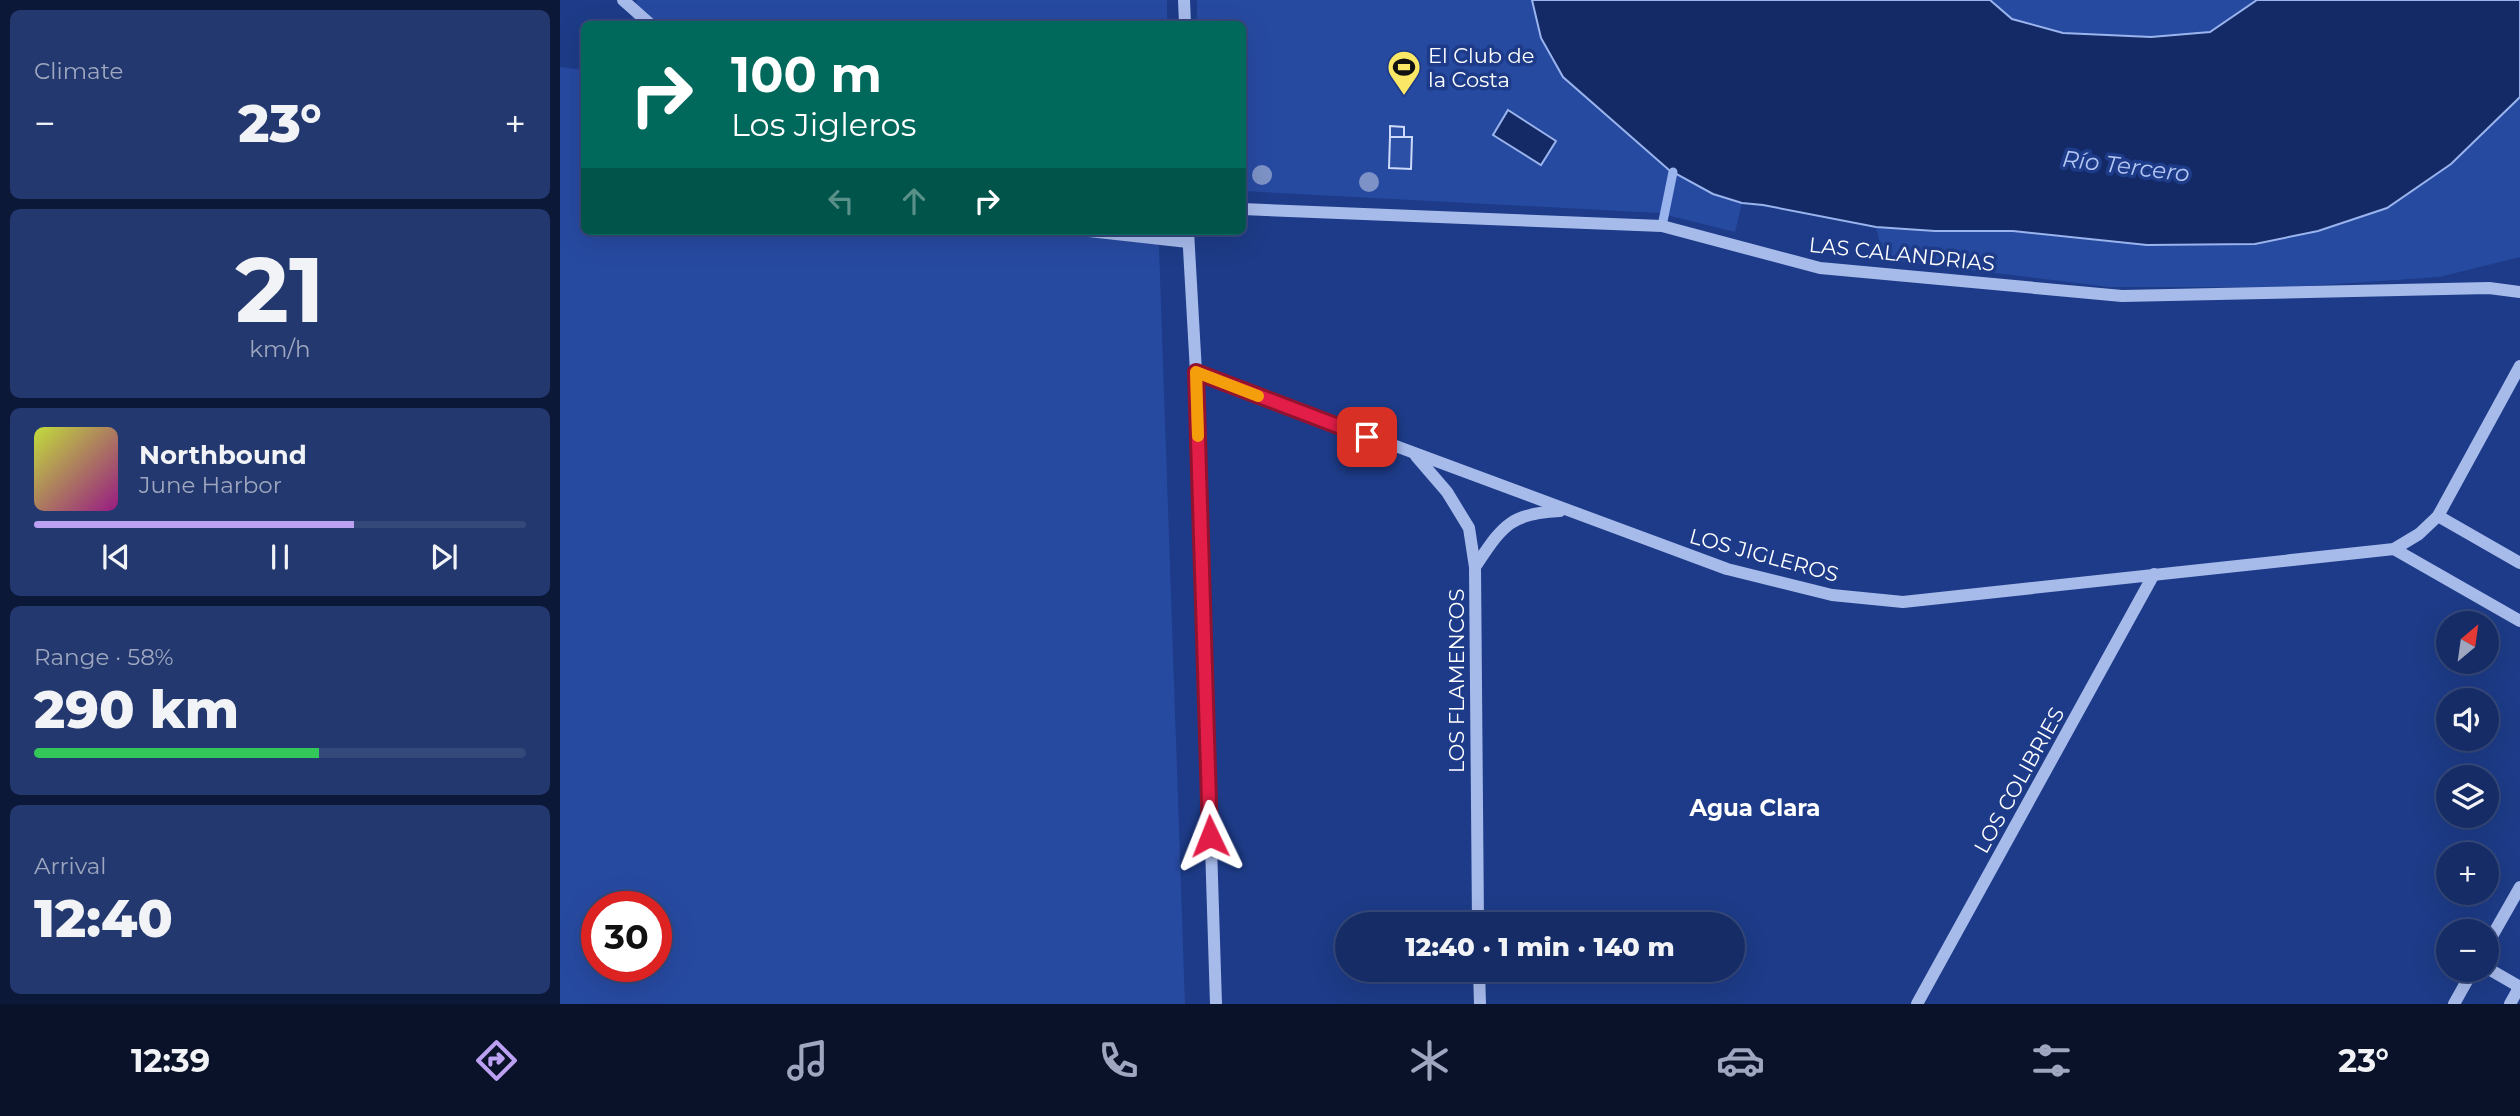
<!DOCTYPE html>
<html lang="en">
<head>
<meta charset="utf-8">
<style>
  :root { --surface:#162c66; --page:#23386f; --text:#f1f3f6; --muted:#9ea7bf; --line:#35487a; --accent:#bca0f2 }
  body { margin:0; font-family:Montserrat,sans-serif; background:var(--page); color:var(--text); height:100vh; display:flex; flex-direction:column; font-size:26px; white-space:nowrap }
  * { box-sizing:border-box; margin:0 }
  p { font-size:23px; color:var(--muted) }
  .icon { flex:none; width:38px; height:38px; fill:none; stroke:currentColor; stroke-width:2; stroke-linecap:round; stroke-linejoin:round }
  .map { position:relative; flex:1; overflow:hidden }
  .drawer { display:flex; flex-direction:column; gap:10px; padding:10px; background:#0c1838; width:560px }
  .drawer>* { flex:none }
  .hud { position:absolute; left:21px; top:21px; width:665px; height:214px; border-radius:10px; box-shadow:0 7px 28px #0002,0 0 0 2px var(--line); background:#00695c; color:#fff; overflow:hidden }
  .needle { width:46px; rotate:29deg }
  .controls { position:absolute; left:1876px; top:611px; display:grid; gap:14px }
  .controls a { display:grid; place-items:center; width:63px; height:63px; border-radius:50%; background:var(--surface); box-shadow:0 7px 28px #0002,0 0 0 2px var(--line); font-size:35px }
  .speed { position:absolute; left:21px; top:891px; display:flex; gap:14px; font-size:35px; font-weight:700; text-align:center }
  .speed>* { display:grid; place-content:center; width:91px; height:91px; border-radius:50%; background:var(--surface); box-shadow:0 7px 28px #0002,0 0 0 2px var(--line); line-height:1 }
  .speed .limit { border:10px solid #d22; background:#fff; color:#111 }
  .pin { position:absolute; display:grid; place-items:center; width:60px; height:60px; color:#fff; margin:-30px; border-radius:14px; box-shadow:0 4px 10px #0006 }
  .me { position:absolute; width:77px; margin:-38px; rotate:358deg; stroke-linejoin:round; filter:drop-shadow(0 0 5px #0008) }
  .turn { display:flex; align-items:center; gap:24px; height:147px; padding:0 35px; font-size:32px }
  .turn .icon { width:91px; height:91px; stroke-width:2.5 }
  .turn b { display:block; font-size:49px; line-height:60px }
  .lanes { display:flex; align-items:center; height:66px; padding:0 35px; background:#0003; justify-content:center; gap:35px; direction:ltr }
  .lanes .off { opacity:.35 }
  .big { font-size:52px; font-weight:800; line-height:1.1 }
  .drawer .tile { flex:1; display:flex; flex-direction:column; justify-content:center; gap:10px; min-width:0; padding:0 24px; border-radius:10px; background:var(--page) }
  .drawer .dial { align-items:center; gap:0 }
  .dial b { font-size:91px; line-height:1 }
  .song { display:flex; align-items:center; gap:21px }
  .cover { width:84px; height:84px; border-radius:10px; background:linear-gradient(135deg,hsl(70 70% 55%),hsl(310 70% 35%)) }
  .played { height:7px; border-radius:4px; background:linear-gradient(90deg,var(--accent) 65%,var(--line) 65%) }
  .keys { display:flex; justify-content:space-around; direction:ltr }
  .heat { display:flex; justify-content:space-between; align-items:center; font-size:38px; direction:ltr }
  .charge { height:10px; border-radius:5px; background:linear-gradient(90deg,#34c759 58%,var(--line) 0) }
  .trip { position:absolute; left:775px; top:912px; width:410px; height:70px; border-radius:35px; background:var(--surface); box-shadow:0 7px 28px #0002,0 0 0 2px var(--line); font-weight:800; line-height:70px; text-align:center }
  .dock { display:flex; height:112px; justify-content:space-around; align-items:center; background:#091229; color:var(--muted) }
  .dock .icon { width:49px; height:49px }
  .dock .current { color:var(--accent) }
  .dock b { font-size:32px; color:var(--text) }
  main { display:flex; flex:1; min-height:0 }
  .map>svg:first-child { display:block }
  .green { fill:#274aa1; fill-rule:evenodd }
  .water { fill:#142a67; stroke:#9ab4ed; stroke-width:2 }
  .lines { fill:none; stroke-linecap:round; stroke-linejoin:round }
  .stream { stroke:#9ab4ed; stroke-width:9 }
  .building { fill:#2c50a6; stroke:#ccd9f8; stroke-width:2 }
  .minor { stroke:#a7bbeb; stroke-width:12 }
  .tree { fill:#7d92c6 }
  .route-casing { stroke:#92132f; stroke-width:18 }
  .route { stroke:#e11d48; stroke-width:12 }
  .slow { stroke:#f59e0b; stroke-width:12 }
  .labels { text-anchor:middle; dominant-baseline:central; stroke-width:7; stroke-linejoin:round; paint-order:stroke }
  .poi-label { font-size:21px; fill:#fff; stroke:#1d3b88; text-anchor:start }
  .street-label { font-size:21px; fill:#fff; stroke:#1d3b88 }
  .water-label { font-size:23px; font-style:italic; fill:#b3c6f3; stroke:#1d3b88 }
  .neighbourhood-label { font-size:23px; font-weight:bold; fill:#fff; stroke:#1d3b88 }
</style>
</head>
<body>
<main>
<section class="drawer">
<div class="tile"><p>Climate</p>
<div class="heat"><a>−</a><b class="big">23°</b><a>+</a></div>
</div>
<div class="tile dial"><b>21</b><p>km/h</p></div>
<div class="tile">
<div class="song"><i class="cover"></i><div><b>Northbound</b><p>June Harbor</p></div></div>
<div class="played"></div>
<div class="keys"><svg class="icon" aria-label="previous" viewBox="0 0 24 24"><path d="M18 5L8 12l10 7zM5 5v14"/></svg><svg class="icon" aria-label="pause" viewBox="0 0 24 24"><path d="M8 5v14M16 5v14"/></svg><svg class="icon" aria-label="next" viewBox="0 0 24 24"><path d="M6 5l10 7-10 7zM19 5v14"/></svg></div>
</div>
<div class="tile"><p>Range · 58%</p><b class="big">290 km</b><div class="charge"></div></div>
<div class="tile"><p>Arrival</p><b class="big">12:40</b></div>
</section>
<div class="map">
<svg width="1960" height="1004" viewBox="0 0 1960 1004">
  <rect width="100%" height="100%" fill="#1d3b88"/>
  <g class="green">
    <polygon points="77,0 607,0 607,24 71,24"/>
    <polygon points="637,0 972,0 981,38 1003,77 1109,170 1153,194 1182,203 1175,232 1099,213 683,191 682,24 637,24"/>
    <polygon points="1430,0 1697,0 1650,32 1591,37 1504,33 1452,19"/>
    <path d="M0,67L24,70V231H593L597,241L598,240L599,248L625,1004H0ZM37,906H96V966H37Z"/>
    <polygon points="1960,97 1960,257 1879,277 1732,287 1549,287 1344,262 1323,255 1316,227 1375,231 1453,231 1587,245 1695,244 1758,231"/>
  </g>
  <g class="water">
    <polygon points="972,0 1430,0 1452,19 1503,33 1591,37 1650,32 1697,0 1960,0 1960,97 1891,164 1827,208 1758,231 1695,244 1587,245 1453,231 1375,231 1316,227 1203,205 1182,203 1153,194 1109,170 1003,77 981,38"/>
    <polygon points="948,110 996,141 981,165 933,135"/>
  </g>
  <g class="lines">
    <polyline class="stream" points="1102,226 1113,172"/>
  </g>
  <g class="building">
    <polygon points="830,126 844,127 844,137 830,137"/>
    <polygon points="830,137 852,137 851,169 829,168"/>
  </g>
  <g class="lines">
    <g class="minor">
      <polyline points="63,0 90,24"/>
      <polyline points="624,0 625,24"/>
      <polyline points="682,209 1102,226 1260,268 1562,296 1929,288 1960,292"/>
      <polyline points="529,231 628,242"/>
      <polyline points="628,231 636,372 656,1004"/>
      <polyline points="636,372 1167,569 1272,595 1343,602 1834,549 1859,534 1878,516 1960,366"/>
      <polyline points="856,456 887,492 909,528 915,567 918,924"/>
      <polyline points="1878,516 1960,563"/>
      <polyline points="1834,549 1960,621"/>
      <path d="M915,567C942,527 949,513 1000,511"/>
      <polyline points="1927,945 1960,887"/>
      <polyline points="1927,968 1960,987"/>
      <polyline points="919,970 920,1004"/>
      <polyline points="1357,1004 1594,574"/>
      <polyline points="1894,1004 1913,970"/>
      <polyline points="1950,1004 1960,986"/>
    </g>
  </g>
  <g class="tree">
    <circle cx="702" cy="175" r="10"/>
    <circle cx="809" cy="182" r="10"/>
  </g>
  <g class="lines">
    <defs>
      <polyline id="route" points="650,836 636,372 807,437"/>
    </defs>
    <use href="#route" class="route-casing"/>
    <use href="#route" class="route"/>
    <polyline class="slow" points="638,436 636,372 698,396"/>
  </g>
  <defs>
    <symbol id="stadium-pin" viewBox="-11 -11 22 30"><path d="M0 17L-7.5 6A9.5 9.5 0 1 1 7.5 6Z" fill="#fbe766" stroke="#1d3b88"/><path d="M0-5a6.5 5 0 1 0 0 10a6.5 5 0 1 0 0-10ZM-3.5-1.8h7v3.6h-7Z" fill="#111"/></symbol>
  </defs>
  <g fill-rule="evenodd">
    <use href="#stadium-pin" x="825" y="48" width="38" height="52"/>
  </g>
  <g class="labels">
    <g class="poi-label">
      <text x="868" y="55">El Club de<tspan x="868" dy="24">la Costa</tspan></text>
    </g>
    <g class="street-label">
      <text transform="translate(1342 254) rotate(6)">LAS CALANDRIAS</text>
      <text transform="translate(1204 555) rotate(15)">LOS JIGLEROS</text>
      <text transform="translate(896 681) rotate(-90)">LOS FLAMENCOS</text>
      <text transform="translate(1459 780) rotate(-61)">LOS COLIBRIES</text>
    </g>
    <g class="water-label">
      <text transform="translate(1566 166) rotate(7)">Río Tercero</text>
    </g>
    <g class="neighbourhood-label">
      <text x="1195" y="808">Agua Clara</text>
    </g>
  </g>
</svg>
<div class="controls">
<a><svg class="needle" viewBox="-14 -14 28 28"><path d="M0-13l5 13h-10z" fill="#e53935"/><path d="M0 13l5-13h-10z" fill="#9ea7bf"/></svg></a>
<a><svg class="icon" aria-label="sound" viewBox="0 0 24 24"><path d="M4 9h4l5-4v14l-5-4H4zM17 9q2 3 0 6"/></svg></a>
<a><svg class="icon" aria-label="layers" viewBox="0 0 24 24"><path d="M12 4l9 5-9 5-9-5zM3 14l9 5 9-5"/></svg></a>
<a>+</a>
<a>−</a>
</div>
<div class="speed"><div class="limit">30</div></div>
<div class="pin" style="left:807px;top:437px;background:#d93025"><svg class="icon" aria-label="arrive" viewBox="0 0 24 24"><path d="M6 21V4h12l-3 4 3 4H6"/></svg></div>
<svg class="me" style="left:650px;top:836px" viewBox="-20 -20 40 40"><path d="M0-17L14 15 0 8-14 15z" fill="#e11d48" stroke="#fff" stroke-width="4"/></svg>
<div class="trip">12:40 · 1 min · 140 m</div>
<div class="hud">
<div class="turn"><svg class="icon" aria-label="right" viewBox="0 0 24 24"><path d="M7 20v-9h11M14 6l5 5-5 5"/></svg><div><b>100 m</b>Los Jigleros</div></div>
<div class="lanes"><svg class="icon off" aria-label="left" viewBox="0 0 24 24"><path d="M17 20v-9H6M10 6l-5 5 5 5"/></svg><svg class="icon off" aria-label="ahead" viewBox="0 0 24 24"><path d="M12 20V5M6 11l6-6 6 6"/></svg><svg class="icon" aria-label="right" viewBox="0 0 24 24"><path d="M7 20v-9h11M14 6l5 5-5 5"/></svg></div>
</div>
</div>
</main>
<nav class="dock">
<b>12:39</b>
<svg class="icon current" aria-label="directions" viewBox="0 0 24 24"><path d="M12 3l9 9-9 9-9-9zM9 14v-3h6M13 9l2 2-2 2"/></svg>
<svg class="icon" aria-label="music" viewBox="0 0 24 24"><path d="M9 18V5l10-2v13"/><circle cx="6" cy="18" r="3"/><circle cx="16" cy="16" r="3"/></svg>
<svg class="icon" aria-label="phone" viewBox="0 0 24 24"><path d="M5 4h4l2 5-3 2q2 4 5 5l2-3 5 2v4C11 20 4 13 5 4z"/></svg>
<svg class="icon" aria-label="climate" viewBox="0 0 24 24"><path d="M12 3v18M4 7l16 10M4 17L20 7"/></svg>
<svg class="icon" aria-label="car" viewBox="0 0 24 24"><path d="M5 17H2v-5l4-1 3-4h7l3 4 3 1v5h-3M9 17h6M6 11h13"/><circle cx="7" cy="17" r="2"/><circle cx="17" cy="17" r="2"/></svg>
<svg class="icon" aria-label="filters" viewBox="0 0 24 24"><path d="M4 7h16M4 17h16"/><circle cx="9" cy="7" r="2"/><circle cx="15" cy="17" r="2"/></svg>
<b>23°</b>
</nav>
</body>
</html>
